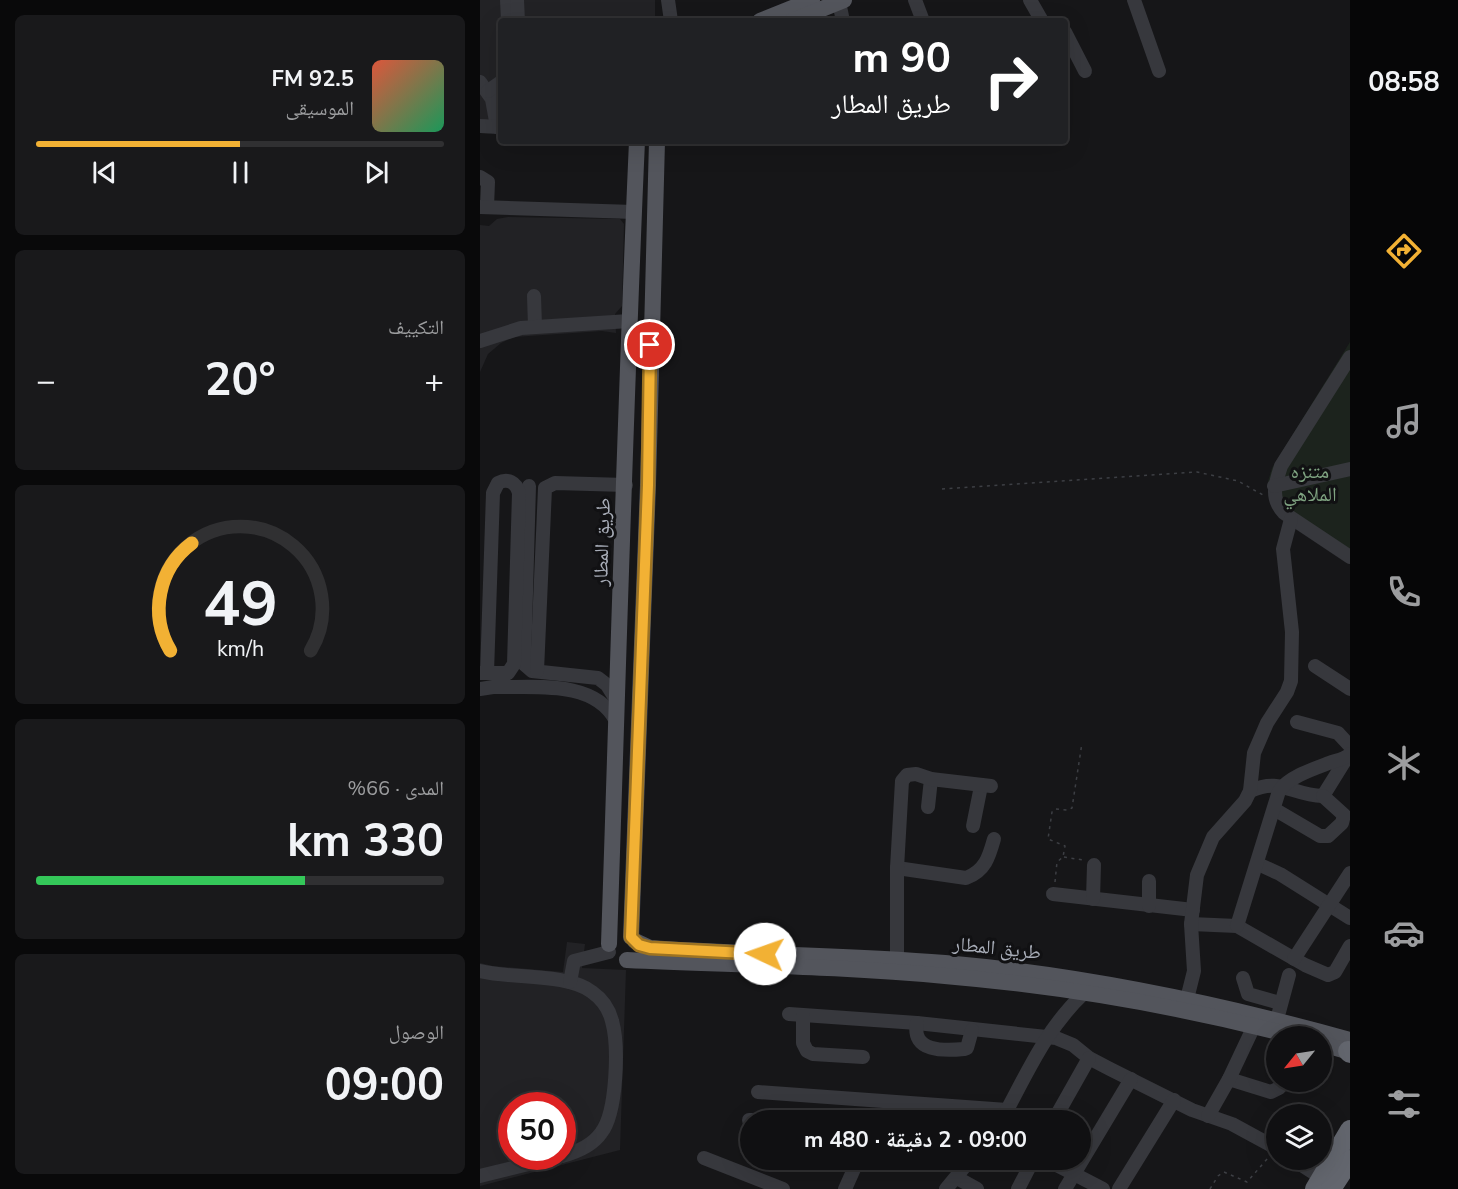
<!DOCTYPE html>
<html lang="ar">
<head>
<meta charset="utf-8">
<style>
  :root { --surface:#101012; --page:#19191b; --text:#f1f3f6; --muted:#9c9d9f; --line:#303032; --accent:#f2b134 }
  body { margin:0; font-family:"Nunito Sans","Noto Naskh Arabic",sans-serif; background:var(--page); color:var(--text); direction:rtl; height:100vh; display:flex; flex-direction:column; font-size:22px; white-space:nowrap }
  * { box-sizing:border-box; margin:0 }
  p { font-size:20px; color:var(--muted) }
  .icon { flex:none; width:33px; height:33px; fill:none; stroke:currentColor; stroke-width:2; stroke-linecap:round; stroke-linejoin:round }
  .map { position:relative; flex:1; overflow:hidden; direction:ltr }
  .details { display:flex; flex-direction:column; gap:15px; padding:15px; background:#09090a; width:480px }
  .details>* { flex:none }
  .top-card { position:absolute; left:18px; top:18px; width:570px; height:126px; border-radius:6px; box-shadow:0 6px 24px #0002,0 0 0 2px var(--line); direction:rtl; background:#202124; color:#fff; overflow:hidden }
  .needle { width:39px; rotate:240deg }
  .fabs { position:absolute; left:786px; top:1026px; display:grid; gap:12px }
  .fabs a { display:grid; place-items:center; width:66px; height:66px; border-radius:50%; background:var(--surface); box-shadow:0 6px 24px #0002,0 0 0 2px var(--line); font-size:30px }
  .speed { position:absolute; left:18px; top:1092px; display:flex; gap:12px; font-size:30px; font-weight:700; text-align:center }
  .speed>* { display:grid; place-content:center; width:78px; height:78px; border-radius:50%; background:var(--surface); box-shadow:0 6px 24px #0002,0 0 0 2px var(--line); line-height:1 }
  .speed .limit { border:9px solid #d22; background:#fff; color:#111 }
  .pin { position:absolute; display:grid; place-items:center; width:51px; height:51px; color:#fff; margin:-26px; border:3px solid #fff; border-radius:50%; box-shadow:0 2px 6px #0007 }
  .me { position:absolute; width:66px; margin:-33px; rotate:273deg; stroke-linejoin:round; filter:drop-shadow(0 0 4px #0008) }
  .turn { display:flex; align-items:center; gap:21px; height:126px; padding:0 18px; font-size:27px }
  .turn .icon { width:78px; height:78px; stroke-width:2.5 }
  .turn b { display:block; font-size:42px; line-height:51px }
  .big { font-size:45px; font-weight:700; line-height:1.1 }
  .details .card { flex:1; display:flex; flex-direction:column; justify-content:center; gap:9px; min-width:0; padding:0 21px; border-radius:9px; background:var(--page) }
  .details .dial { align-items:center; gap:0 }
  .dial svg { height:156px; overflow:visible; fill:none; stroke:var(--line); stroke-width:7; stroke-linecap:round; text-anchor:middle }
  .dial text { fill:var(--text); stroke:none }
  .song { display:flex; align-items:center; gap:18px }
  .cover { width:72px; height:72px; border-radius:9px; background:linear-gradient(135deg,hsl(10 70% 55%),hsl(150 70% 35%)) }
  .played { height:6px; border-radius:3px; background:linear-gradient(90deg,var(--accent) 50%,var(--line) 50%) }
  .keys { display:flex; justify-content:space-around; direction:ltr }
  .heat { display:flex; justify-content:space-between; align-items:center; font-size:33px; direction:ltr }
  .charge { height:9px; border-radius:4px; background:linear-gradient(90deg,#34c759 66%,var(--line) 0) }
  .trip { position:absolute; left:260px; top:1110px; width:351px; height:60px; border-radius:30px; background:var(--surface); box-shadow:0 6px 24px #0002,0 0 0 2px var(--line); font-weight:700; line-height:60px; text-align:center; direction:rtl }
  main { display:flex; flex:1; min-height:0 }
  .tab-bar { display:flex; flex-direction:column; width:108px; justify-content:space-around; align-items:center; background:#060607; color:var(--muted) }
  .tab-bar .icon { width:42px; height:42px }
  .tab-bar .current { color:var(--accent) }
  .tab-bar b { font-size:27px; color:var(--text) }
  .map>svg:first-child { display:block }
  .built { fill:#222225; fill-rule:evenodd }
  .green { fill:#1c231d }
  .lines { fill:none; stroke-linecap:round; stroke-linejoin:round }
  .path { stroke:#3d3f44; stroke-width:1.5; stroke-dasharray:3 4.5; stroke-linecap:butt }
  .minor { stroke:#37383d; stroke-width:14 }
  .major { stroke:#53555c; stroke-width:16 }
  .highway { stroke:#63666e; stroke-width:20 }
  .route-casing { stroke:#9d7322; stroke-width:15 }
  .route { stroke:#f2b134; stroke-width:10 }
  .labels { text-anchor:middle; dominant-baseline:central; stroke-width:6; stroke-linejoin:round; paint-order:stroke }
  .park-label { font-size:20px; fill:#7fa381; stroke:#111113 }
  .street-label { font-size:20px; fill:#a8adb8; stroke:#111113 }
</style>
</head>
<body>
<main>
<nav class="tab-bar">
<b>08:58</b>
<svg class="icon current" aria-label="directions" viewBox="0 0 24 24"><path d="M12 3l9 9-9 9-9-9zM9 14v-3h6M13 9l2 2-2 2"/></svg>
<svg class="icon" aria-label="music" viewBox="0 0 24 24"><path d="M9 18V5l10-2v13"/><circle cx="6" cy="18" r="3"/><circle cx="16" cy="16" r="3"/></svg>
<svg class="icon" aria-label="phone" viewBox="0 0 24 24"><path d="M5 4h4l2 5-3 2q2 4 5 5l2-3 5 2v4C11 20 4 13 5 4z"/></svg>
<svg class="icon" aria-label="climate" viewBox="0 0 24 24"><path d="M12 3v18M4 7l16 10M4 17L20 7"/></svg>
<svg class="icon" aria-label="car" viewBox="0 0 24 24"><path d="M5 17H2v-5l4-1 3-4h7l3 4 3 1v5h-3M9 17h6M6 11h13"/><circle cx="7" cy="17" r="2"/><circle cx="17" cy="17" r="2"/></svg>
<svg class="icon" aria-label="filters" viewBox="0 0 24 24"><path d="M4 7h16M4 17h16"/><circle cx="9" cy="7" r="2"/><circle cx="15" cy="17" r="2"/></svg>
</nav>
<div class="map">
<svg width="870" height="1189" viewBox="0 0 870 1189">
  <rect width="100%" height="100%" fill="#161618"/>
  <g class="built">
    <polygon points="0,0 175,0 175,21 21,21 21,134 0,133"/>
    <polygon points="28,217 140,219 144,224 142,306 135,314 136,333 122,331 34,337 21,343 8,354 0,372 0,225 9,226 17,219"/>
    <path d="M87,942L105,944L102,968L146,970L140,1150L0,1186V963L13,966L83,972ZM32,1106H82V1156H32Z"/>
  </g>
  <polygon class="green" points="870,342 870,554 791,495 788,481 792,468"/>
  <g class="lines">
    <g class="path">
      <polyline points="462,489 717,472 758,481 783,495"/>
      <polyline points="584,857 603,860"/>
      <polyline points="575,882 577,862 583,857 585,846 568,839 572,812 575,809 588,810 592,808 602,743"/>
      <polyline points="730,1189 738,1176 744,1172 767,1182 788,1158"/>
    </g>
    <g class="minor">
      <polyline points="27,0 28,21"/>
      <polyline points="37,0 38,21"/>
      <polyline points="188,0 191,21"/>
      <polyline points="435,0 443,21"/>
      <polyline points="550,0 562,21"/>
      <polyline points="654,0 679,71"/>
      <polyline points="359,2 363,21"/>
      <polyline points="585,32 605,71"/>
      <polyline points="0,82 12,99 17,127"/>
      <polyline points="8,91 21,82"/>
      <polyline points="0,126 21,127"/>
      <polyline points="0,177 8,182 7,207"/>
      <polyline points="0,207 154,212"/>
      <polyline points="54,296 55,326"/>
      <polyline points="0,341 41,328 149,321"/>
      <path d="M870,357L801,466C795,484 790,498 804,513L870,557"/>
      <polyline points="49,486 44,664 52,671 118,678 127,685 137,701"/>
      <polyline points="794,486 870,469"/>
      <polyline points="835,666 870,689"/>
      <polyline points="57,671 65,488 75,483 146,485"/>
      <path d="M0,673H28L34,664L39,493C36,482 28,478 18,483L13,493L7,673"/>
      <path d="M0,689L13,687C53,688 115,679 136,721"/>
      <polyline points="817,722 858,733 870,746"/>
      <path d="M770,791C801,777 811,795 843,796L866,759"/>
      <polyline points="448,807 451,779"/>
      <polyline points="794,809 840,836 848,836 862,823 864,815 843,796"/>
      <polyline points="493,826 501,786"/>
      <polyline points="778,864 800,874 870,918"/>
      <path d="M417,868L486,878C505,871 509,857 514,839"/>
      <polyline points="573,894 713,910"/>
      <polyline points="613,899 614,865"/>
      <polyline points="669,906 669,881"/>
      <polyline points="711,924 757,926 825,965 848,975 855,972 870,946"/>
      <path d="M757,926L799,791C809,777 833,769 849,763C857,760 864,760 870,754"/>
      <polyline points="814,959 870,873"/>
      <polyline points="417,960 417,868 422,781 427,775 436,774 451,779 511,786"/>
      <path d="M0,971C31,979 87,973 112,992C122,999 129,1009 132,1021C139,1046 137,1113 121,1133C112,1146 97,1152 82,1156"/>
      <polyline points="763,978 768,994 800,1003"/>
      <polyline points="90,982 94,961 129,952"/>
      <polyline points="707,999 714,971 711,924 717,875 733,837 765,801 770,791 774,753 787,723 807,692 811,681 812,632 803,549 811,519"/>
      <polyline points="799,1012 809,975"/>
      <polyline points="309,1014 437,1023 576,1038 593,1045 609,1058 630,1069 712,1110 752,1124 796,1148"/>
      <polyline points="323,1016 323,1043 327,1051 333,1054 383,1057"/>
      <path d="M437,1023C431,1052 464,1051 484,1049L487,1048L492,1030"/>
      <polyline points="749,1079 791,1092 799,1088 805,1082"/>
      <polyline points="278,1092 527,1110"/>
      <polyline points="728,1116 749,1079 774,1026"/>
      <polyline points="269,1120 272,1120"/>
      <polyline points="392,1120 394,1116"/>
      <path d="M518,1120L527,1110C550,1067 568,1027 604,993"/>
      <polyline points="574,1120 609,1058"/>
      <polyline points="224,1158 303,1189"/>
      <polyline points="567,1160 623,1189"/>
      <polyline points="814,1160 842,1178"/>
      <polyline points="0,1176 81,1156"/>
      <polyline points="477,1178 497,1189"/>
      <polyline points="365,1189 378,1160"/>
      <polyline points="466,1189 490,1160"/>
      <polyline points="538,1189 553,1160"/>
      <polyline points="585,1189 651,1079"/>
      <polyline points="639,1189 694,1100"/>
    </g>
    <g class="major">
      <polyline points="280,21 332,0"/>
      <polyline points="312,21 364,0"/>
      <polyline points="151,937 168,485 177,141"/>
      <path d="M155,941L170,948C268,955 367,955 465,963C602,975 737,1003 870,1040"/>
      <path d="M129,944C138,676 145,409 157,141"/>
      <path d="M147,960C253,965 359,966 465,976C582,986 699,1006 813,1036"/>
      <polyline points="842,1044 870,1052"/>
    </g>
    <g class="highway">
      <polyline points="868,1051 870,1053"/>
      <polyline points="835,1189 870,1130"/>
      <polyline points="851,1189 870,1160"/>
    </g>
  </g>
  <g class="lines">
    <defs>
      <polyline id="route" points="170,345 168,485 151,937 159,945 170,948 285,954"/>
    </defs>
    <use href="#route" class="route-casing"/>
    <use href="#route" class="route"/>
  </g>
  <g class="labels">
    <g class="park-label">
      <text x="830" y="471">متنزه<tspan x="830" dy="23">الملاهي</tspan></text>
    </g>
    <g class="street-label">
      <text transform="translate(122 542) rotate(-88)">طريق المطار</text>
      <text transform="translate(517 948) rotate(6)">طريق المطار</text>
    </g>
  </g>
</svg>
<div class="fabs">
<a><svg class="needle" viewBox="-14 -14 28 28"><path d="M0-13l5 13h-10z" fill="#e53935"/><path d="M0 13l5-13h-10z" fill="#9c9d9f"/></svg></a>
<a><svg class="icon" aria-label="layers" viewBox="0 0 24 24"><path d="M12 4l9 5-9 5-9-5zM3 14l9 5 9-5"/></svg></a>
</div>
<div class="speed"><div class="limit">50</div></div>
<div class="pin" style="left:170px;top:345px;background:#d93025"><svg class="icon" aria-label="arrive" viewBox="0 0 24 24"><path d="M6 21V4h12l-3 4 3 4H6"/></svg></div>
<svg class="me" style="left:285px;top:954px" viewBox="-20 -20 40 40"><circle r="19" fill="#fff"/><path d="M0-13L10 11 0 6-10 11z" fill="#f2b134"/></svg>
<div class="trip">09:00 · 2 دقيقة · 480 m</div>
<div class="top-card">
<div class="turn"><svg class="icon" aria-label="right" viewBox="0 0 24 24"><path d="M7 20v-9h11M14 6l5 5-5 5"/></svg><div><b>90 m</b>طريق المطار</div></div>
</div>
</div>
<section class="details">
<div class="card">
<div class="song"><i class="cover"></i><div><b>92.5 FM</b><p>الموسيقى</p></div></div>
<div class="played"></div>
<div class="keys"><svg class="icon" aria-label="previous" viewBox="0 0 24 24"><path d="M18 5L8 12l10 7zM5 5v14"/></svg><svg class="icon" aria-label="pause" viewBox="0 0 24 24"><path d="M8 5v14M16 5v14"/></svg><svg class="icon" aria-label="next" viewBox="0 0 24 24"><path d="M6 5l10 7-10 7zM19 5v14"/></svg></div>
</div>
<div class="card"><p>التكييف</p>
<div class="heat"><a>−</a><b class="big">20°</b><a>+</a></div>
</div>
<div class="card dial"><svg viewBox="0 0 100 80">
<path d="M14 69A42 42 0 1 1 86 69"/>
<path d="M14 69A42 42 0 0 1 25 14" stroke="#f2b134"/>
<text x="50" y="56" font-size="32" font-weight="700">49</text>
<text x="50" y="72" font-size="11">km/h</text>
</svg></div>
<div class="card"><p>المدى · 66%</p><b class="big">330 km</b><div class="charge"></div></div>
<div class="card"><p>الوصول</p><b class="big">09:00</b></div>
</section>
</main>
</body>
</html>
